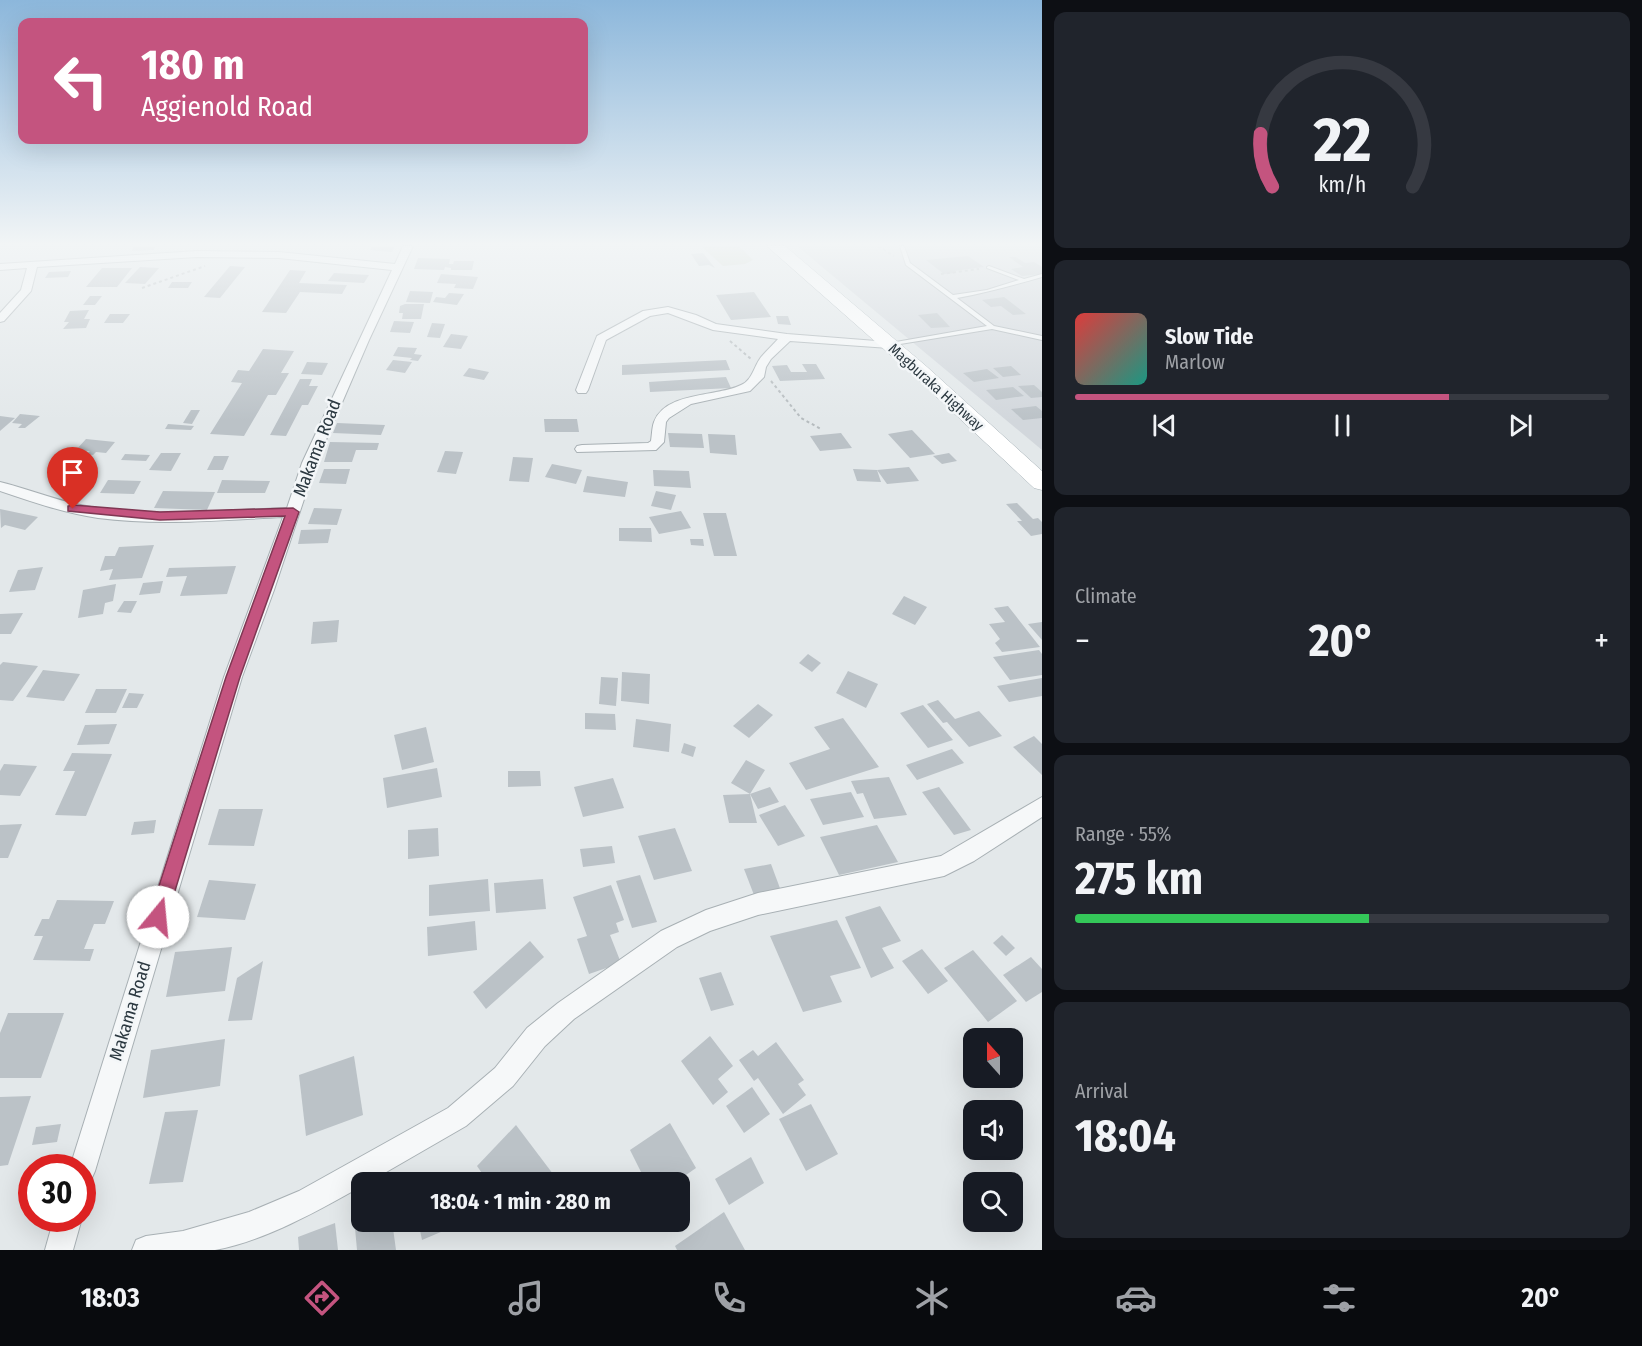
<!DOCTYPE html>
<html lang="en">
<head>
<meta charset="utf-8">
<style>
  :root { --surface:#171b24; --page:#20242c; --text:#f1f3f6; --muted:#9ea1a6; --line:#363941; --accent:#c4547f }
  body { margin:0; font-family:"Fira Sans Condensed",sans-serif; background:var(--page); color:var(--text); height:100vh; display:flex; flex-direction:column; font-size:22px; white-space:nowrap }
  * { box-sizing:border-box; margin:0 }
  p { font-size:20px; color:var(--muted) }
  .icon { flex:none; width:33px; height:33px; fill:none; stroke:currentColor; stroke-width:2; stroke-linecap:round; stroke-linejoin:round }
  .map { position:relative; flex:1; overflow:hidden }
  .drawer { display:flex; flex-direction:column; gap:12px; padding:12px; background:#0d0f14; width:600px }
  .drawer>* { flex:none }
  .banner { position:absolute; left:18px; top:18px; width:570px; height:126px; border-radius:12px; box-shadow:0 6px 24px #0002; background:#c4547f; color:#fff; overflow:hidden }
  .needle { width:39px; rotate:339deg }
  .fabs { position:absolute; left:963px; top:1028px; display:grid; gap:12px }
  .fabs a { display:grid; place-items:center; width:60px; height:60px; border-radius:12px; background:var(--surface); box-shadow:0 6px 24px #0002; font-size:30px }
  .speed { position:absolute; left:18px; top:1154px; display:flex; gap:12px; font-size:30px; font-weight:700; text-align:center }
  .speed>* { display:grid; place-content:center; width:78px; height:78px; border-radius:50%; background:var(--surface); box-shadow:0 6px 24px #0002; line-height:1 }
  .speed .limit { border:9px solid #d22; background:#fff; color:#111 }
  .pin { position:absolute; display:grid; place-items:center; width:51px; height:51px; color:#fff; margin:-62px -26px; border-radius:50% 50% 50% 0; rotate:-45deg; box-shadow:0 0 6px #0007 }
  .pin .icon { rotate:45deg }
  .me { position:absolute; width:66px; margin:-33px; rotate:17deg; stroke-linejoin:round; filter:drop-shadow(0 0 4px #0008) }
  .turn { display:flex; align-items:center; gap:21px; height:126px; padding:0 24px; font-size:27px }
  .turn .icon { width:78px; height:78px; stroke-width:2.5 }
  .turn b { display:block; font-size:42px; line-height:51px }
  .big { font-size:45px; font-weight:700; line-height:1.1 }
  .drawer .card { flex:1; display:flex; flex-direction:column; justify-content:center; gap:9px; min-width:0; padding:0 21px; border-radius:12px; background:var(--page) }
  .drawer .dial { align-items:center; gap:0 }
  .dial svg { height:156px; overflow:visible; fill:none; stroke:var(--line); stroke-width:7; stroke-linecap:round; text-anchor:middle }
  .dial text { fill:var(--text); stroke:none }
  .song { display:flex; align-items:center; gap:18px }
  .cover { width:72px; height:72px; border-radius:9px; background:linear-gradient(135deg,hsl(0 70% 55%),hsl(170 70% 35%)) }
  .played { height:6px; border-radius:3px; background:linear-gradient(90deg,var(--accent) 70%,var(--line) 70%) }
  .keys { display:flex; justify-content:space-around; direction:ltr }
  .heat { display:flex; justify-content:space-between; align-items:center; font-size:33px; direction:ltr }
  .charge { height:9px; border-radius:4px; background:linear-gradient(90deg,#34c759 55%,var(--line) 0) }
  .trip { position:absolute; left:351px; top:1172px; width:339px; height:60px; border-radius:12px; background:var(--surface); box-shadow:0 6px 24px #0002; font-weight:700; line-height:60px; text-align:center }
  .menu { display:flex; height:96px; justify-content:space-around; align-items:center; background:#090b0e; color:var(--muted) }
  .menu .icon { width:42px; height:42px }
  .menu .active { color:var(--accent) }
  .menu b { font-size:27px; color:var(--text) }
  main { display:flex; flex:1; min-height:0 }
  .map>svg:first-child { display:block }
  .built { fill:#d2d7dc }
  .green { fill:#ccd3c5 }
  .building { fill:#bbc2c7 }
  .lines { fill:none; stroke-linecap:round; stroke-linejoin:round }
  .service-casing { stroke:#a8b0b4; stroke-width:2 }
  .minor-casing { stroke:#a8b0b4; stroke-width:2 }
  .primary-casing { stroke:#a4afb5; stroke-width:1 }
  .path { stroke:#b5bbbe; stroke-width:2; stroke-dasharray:3 3; stroke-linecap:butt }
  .service { fill:#f6f8f9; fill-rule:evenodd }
  .minor { fill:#f6f8f9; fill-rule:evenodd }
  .primary { fill:#fff; fill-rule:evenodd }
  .route { fill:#c4547f; stroke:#7f3753; stroke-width:1.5 }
  .labels { text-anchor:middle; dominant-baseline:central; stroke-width:5; stroke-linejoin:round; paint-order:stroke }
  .far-street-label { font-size:15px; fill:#2c3941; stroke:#f3f6f8 }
  .street-label { font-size:18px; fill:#2c3941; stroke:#f3f6f8 }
</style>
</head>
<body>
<main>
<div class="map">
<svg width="1042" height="1250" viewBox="0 0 1042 1250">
  <rect width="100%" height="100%" fill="#e3e8ea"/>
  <polygon class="built" points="797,246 1042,246 1042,450"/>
  <polygon class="green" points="701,246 739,246 753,260 745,264 723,266"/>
  <g class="building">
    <polygon points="134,246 155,246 154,250 132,251"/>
    <polygon points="372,246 395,246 392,252 370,250"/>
    <polygon points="703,253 715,268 709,265 699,266 691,254"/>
    <polygon points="968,256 984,267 953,271 956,273 944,274 926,260"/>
    <polygon points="1009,257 1016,257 1025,263 1034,262 1042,267 1042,274 1022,276 1011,269 1023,267"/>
    <polygon points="418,258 450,259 449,264 453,264 454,261 474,261 472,270 451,270 451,268 445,267 444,270 414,269"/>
    <polygon points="230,266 245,267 220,298 204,297"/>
    <polygon points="140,267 159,268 145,284 125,283"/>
    <polygon points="102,268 132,268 117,287 86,287"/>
    <polygon points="290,270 306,271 299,283 347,285 342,294 300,292 286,313 262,312"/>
    <polygon points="71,271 68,277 45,278 49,272"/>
    <polygon points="334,273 369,275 364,283 328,281"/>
    <polygon points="441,274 478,277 473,289 454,288 456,284 437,283"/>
    <polygon points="172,282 192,282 188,288 168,288"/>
    <polygon points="410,291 433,292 430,303 406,302"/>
    <polygon points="754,292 771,317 731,320 716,295"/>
    <polygon points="449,293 464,294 457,305 433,302 436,297 445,298"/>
    <polygon points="90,296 102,296 95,305 83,305"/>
    <polygon points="1004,297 1026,314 1013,315 1001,306 991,307 982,300"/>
    <polygon points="405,304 424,304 421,319 402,319 403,313 399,313 400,306"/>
    <polygon points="89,310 84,319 90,319 86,328 63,329 69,322 64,322 70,311"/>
    <polygon points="937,313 950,327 931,328 918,315"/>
    <polygon points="110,314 130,314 123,323 104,323"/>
    <polygon points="776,316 788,316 791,325 778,324"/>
    <polygon points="394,321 414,322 410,333 390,332"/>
    <polygon points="432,323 445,324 440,338 427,337"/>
    <polygon points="451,334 468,336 461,349 443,347"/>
    <polygon points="398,347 417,348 414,354 422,355 418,361 410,360 412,358 393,356"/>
    <polygon points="263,349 294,351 281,373 289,373 276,395 268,395 244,436 210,434 242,383 231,382 238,370 249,371"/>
    <polygon points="393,360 412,362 405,373 386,370"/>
    <polygon points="726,360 730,370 622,375 622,365"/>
    <polygon points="307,362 328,363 322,375 301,374"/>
    <polygon points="802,364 816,364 825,379 780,381 772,366 787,365 791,372 807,372"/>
    <polygon points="1011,366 1021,375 1003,377 993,368"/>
    <polygon points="469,368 489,372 484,380 463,376"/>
    <polygon points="987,369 999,378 974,382 963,373"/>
    <polygon points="726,377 731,388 650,392 649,382"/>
    <polygon points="300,379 312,379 309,386 318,386 308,405 302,405 286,436 270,435"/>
    <polygon points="1034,385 1042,392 1042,397 1031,398 1018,386"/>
    <polygon points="1013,387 1024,396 996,400 986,390"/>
    <polygon points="1036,406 1042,411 1042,418 1023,420 1011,409"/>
    <polygon points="191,410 200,410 192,424 183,423"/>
    <polygon points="20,414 40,416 25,428 18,428 22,424 12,423"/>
    <polygon points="0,416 15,418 0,431"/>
    <polygon points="544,419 577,419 579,432 545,432"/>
    <polygon points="337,423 385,425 381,435 333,433"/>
    <polygon points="168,424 194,426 191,430 165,429"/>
    <polygon points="912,430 935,454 910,458 888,434"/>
    <polygon points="668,433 702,434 704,448 670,447"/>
    <polygon points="841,433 852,448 820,451 810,436"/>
    <polygon points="708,434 735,435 737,455 710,453"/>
    <polygon points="86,439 115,442 106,453 96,452 93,455 86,454 90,451 76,450"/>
    <polygon points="330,442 379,443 377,450 356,450 352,462 324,462"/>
    <polygon points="445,451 463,452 456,474 437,472"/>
    <polygon points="161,453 181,453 171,471 149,470"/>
    <polygon points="949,453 957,461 942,464 933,456"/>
    <polygon points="125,454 150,455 146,461 121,460"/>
    <polygon points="214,456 229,456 223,470 207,470"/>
    <polygon points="513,457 533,458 529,482 509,481"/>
    <polygon points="552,464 582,470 576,484 545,477"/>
    <polygon points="909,467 919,481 887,484 877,470"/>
    <polygon points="324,469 350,469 346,484 319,483"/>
    <polygon points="853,469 877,470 881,482 857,481"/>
    <polygon points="653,470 689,471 691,488 654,486"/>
    <polygon points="587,476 628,482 625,497 583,492"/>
    <polygon points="108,480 141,481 134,494 100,493"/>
    <polygon points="222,480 270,481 265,493 217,493"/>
    <polygon points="163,491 215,492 207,510 154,508"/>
    <polygon points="656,491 676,495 671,510 651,506"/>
    <polygon points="1017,503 1033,519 1038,518 1042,522 1042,534 1031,536 1017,521 1022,521 1006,504"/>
    <polygon points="314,508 342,509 337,525 308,524"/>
    <polygon points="0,509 38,517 25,530 5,525 1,528"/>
    <polygon points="681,511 691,528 659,534 649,517"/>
    <polygon points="703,513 726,513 737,556 714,556"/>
    <polygon points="619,528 651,528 652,542 619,541"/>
    <polygon points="331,529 328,543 298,544 301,530"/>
    <polygon points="690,539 703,539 704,546 691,545"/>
    <polygon points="154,545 142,578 109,580 113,569 100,571 105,556 115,556 119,547"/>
    <polygon points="236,566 227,594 180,596 187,576 166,577 169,568"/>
    <polygon points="43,567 35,590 9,592 18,570"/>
    <polygon points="163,581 160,593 139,595 143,583"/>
    <polygon points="116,584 113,601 105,603 103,614 78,618 83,590"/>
    <polygon points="904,596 927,607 915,625 892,614"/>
    <polygon points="124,601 137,601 131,613 117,612"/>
    <polygon points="1008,606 1040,647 1002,652 995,643 1000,639 989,624 1005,622 994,608"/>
    <polygon points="23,613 11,634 0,634 0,614"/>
    <polygon points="339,620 337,642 311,644 313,622"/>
    <polygon points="1042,622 1042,640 1028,624"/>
    <polygon points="1039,650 1042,654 1042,675 1010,680 993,657"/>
    <polygon points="808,654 821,663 812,672 799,663"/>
    <polygon points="3,662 38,666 13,701 0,700 0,665"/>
    <polygon points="43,670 80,674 64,701 26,697"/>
    <polygon points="848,671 878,684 866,708 836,693"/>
    <polygon points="622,672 650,674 649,704 621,701"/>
    <polygon points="601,677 618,678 616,706 599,704"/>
    <polygon points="1042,678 1042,696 1009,702 997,686"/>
    <polygon points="96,689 127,689 116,713 85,713"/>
    <polygon points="129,693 144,694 137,708 122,708"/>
    <polygon points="938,700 955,719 979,711 1002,736 969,747 947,722 943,723 927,704"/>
    <polygon points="758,704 773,715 749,738 733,726"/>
    <polygon points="923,705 953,740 928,748 900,713"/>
    <polygon points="585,713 615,714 616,730 585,729"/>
    <polygon points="843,718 879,767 806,790 789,763 830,749 814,727"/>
    <polygon points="636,719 671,724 669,752 633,747"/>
    <polygon points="117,724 109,744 77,745 85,725"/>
    <polygon points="426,727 434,762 402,770 394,735"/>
    <polygon points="1034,736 1042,744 1042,775 1013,747"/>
    <polygon points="684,743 696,747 693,757 681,753"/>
    <polygon points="952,749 964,763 917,780 906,765"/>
    <polygon points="72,753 112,754 86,816 55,815 75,771 63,771"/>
    <polygon points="746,760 765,770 750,794 770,787 779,802 758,809 750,794 731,783"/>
    <polygon points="4,764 37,766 20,796 0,795 0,771"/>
    <polygon points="437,768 442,797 387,808 383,778"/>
    <polygon points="508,771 540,771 541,786 508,787"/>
    <polygon points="889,777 907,815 874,819 863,793 857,794 851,781"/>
    <polygon points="613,778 624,808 583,817 574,787"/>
    <polygon points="939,787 971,830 954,835 922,792"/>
    <polygon points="851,792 864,817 823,825 810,799"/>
    <polygon points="750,794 757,823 729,823 723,795"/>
    <polygon points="785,805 805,836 778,846 759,815"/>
    <polygon points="219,809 263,809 254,846 208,845"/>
    <polygon points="156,820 154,833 131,835 134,822"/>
    <polygon points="22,824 8,858 0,858 0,825"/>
    <polygon points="877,825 898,862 839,875 820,837"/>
    <polygon points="438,828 439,856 408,859 408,830"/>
    <polygon points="675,828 692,871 654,880 638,836"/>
    <polygon points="612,846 615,863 583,867 580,849"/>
    <polygon points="771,864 781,891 754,895 744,869"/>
    <polygon points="640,875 657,922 632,928 616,881"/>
    <polygon points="488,879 490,911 429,916 429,885"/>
    <polygon points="543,879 546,909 496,913 494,883"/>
    <polygon points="209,880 256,884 245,920 197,917"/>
    <polygon points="611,885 624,920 616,923 619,932 610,935 621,963 589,974 577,939 587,936 573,897"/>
    <polygon points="57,900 114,901 105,924 94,924 84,949 94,949 90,961 33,960 43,936 34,936 42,919 49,919"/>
    <polygon points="880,906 901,941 882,948 894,968 871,978 845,917"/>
    <polygon points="837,920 861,968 830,976 842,1002 803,1012 770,936"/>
    <polygon points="475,921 477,950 428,956 427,927"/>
    <polygon points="1002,935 1015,948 1006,956 993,943"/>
    <polygon points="530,941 544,957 486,1009 473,992"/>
    <polygon points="232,947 225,991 166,997 175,952"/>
    <polygon points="922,949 948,981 928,994 902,961"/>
    <polygon points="973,950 1017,1001 988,1022 944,968"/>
    <polygon points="1031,957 1042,969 1042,992 1026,1002 1003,975"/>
    <polygon points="263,961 252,1020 228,1021 237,978"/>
    <polygon points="721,972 734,1005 711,1011 699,978"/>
    <polygon points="8,1013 64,1013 41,1078 0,1078 0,1033"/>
    <polygon points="710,1036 733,1066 718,1079 728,1092 713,1105 681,1061"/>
    <polygon points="225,1039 220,1086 143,1098 151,1050"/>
    <polygon points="776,1042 804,1080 798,1084 806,1095 783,1114 758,1078 754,1081 739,1060 753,1050 758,1056"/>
    <polygon points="354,1056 363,1115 306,1136 299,1075"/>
    <polygon points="752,1087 770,1114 744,1133 726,1106"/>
    <polygon points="31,1096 8,1165 0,1166 0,1097"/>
    <polygon points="811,1104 838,1154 806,1171 779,1119"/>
    <polygon points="198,1110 183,1182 149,1184 165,1112"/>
    <polygon points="670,1123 696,1168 676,1182 646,1182 630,1150"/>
    <polygon points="61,1124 57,1142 32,1145 36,1127"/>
    <polygon points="516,1125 553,1174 546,1182 488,1182 477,1166"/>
    <polygon points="751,1157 764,1183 729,1205 715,1179"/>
    <polygon points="724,1212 745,1250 677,1250 675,1246"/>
    <polygon points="362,1215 362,1221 392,1221 396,1250 357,1250 354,1217"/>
    <polygon points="418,1221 462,1221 462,1223 422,1240"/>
    <polygon points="335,1223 338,1250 299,1250 298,1237"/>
  </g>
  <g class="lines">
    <defs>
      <path id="service" d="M900,246H904L910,263L953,295L987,290L1019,280L987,268V267L989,266L1024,279L1042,274V277C1014,285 986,293 957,298L994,326L1042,336V340L992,329L888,346L887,345L890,343L987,326L906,265Z"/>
      <g id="minor">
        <path d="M403,246H413L369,340L316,463L274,590L242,677L95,1171L91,1180L82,1184V1167H70L224,677L283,517C222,520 160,526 98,518C65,513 32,502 0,491V482C33,490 64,504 98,508C160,517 224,510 287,508L302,463L392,270L279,258L197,257L37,267L31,291L4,321L0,322V313L21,290L27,268L0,270V264L197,251L279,252L395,264Z"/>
        <path d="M668,307L696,315L716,324L787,334L889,342L895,345L889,348L790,341L771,359L766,367L764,377L750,391L691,404L669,418L666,422L664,442L656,450L577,452L575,449L577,446L582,445L648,443L651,441C652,435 652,427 654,422C666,391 718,397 741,385C753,380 754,365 762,356C767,350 773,345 778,339L713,330L668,313L650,316L606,340L588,390L586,393H578L576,390L597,336L643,311Z"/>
        <path d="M1042,797V817L974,861L944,876L758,915L710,931L677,947L574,1019L545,1046L513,1086L466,1126L369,1182H362V1186C320,1210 262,1242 215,1250C189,1250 158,1250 132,1250L136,1240L146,1236L183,1231L249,1212L299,1191L448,1108L495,1068L527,1028L558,1003L661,931L706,910L758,893L941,856Z"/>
        <polygon points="54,1218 82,1218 73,1250 45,1250"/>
      </g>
      <polygon id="primary" points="767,246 785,246 926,366 1042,471 1042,490 1034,488 912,374"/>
    </defs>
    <use href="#service" class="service-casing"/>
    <use href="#minor" class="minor-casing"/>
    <use href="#primary" class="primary-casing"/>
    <g class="path">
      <polyline points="878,246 894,256"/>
      <polyline points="941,274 979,269"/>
      <polyline points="142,288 205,266"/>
      <polyline points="730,341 751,359"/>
      <polyline points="771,381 801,418 821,429"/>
    </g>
    <use href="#service" class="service"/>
    <use href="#minor" class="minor"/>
    <use href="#primary" class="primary"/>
  </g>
  <linearGradient id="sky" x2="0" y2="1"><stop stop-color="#8cb7db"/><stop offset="0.58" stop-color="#f2f5f6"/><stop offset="1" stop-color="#f2f5f6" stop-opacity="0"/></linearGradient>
  <rect width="1042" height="421" fill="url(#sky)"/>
  <polygon class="route" points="73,505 160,512 293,508 299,512 240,677 167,917 165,924 158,926 152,924 149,917 226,677 285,516 160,520 68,511 68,506"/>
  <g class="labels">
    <g class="far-street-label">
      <text transform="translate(936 387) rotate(42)">Magburaka Highway</text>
    </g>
    <g class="street-label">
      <text transform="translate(317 448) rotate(-69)">Makama Road</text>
      <text transform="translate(130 1011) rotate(-73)">Makama Road</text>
    </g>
  </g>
</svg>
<div class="fabs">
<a><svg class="needle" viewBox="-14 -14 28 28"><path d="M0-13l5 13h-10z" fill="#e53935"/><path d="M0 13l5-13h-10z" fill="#9ea1a6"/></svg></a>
<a><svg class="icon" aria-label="sound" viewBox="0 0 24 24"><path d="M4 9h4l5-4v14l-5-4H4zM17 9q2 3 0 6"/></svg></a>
<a><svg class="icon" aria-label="search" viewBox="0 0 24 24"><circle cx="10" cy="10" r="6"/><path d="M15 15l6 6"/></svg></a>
</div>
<div class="speed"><div class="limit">30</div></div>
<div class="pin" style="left:73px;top:509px;background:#d93025"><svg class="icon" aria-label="arrive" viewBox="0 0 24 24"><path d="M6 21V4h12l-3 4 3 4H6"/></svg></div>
<svg class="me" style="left:158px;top:917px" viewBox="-20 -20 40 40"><circle r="19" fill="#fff"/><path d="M0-13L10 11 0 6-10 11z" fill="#c4547f"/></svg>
<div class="trip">18:04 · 1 min · 280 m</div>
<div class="banner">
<div class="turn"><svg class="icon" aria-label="left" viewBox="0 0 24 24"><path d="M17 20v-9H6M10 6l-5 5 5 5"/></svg><div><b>180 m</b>Aggienold Road</div></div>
</div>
</div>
<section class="drawer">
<div class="card dial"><svg viewBox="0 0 100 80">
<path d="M14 69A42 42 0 1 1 86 69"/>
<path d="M14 69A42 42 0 0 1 8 42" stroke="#c4547f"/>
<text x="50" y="56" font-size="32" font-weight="700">22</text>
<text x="50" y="72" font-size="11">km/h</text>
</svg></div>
<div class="card">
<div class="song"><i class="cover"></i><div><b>Slow Tide</b><p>Marlow</p></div></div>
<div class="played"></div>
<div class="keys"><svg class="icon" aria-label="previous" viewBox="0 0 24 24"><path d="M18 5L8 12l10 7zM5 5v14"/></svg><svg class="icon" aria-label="pause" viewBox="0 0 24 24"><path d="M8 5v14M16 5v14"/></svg><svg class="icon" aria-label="next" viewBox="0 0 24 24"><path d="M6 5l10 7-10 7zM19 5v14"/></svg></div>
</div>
<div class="card"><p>Climate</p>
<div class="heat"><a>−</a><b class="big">20°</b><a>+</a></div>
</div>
<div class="card"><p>Range · 55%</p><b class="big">275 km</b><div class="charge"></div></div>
<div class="card"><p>Arrival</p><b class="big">18:04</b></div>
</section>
</main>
<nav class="menu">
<b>18:03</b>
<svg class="icon active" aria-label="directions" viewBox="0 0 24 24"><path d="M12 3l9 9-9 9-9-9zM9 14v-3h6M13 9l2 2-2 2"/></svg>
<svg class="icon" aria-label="music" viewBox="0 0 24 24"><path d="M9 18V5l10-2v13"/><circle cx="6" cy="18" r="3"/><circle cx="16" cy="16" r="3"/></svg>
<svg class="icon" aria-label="phone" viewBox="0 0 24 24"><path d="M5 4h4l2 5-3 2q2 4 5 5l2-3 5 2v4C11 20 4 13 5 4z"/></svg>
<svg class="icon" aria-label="climate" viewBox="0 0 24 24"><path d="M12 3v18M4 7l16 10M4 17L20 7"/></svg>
<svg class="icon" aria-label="car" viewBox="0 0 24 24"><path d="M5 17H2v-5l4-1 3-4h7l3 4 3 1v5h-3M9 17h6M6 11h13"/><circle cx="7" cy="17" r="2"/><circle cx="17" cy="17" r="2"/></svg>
<svg class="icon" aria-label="filters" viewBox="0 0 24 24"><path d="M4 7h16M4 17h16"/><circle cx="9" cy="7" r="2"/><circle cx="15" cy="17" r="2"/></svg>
<b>20°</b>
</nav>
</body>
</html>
